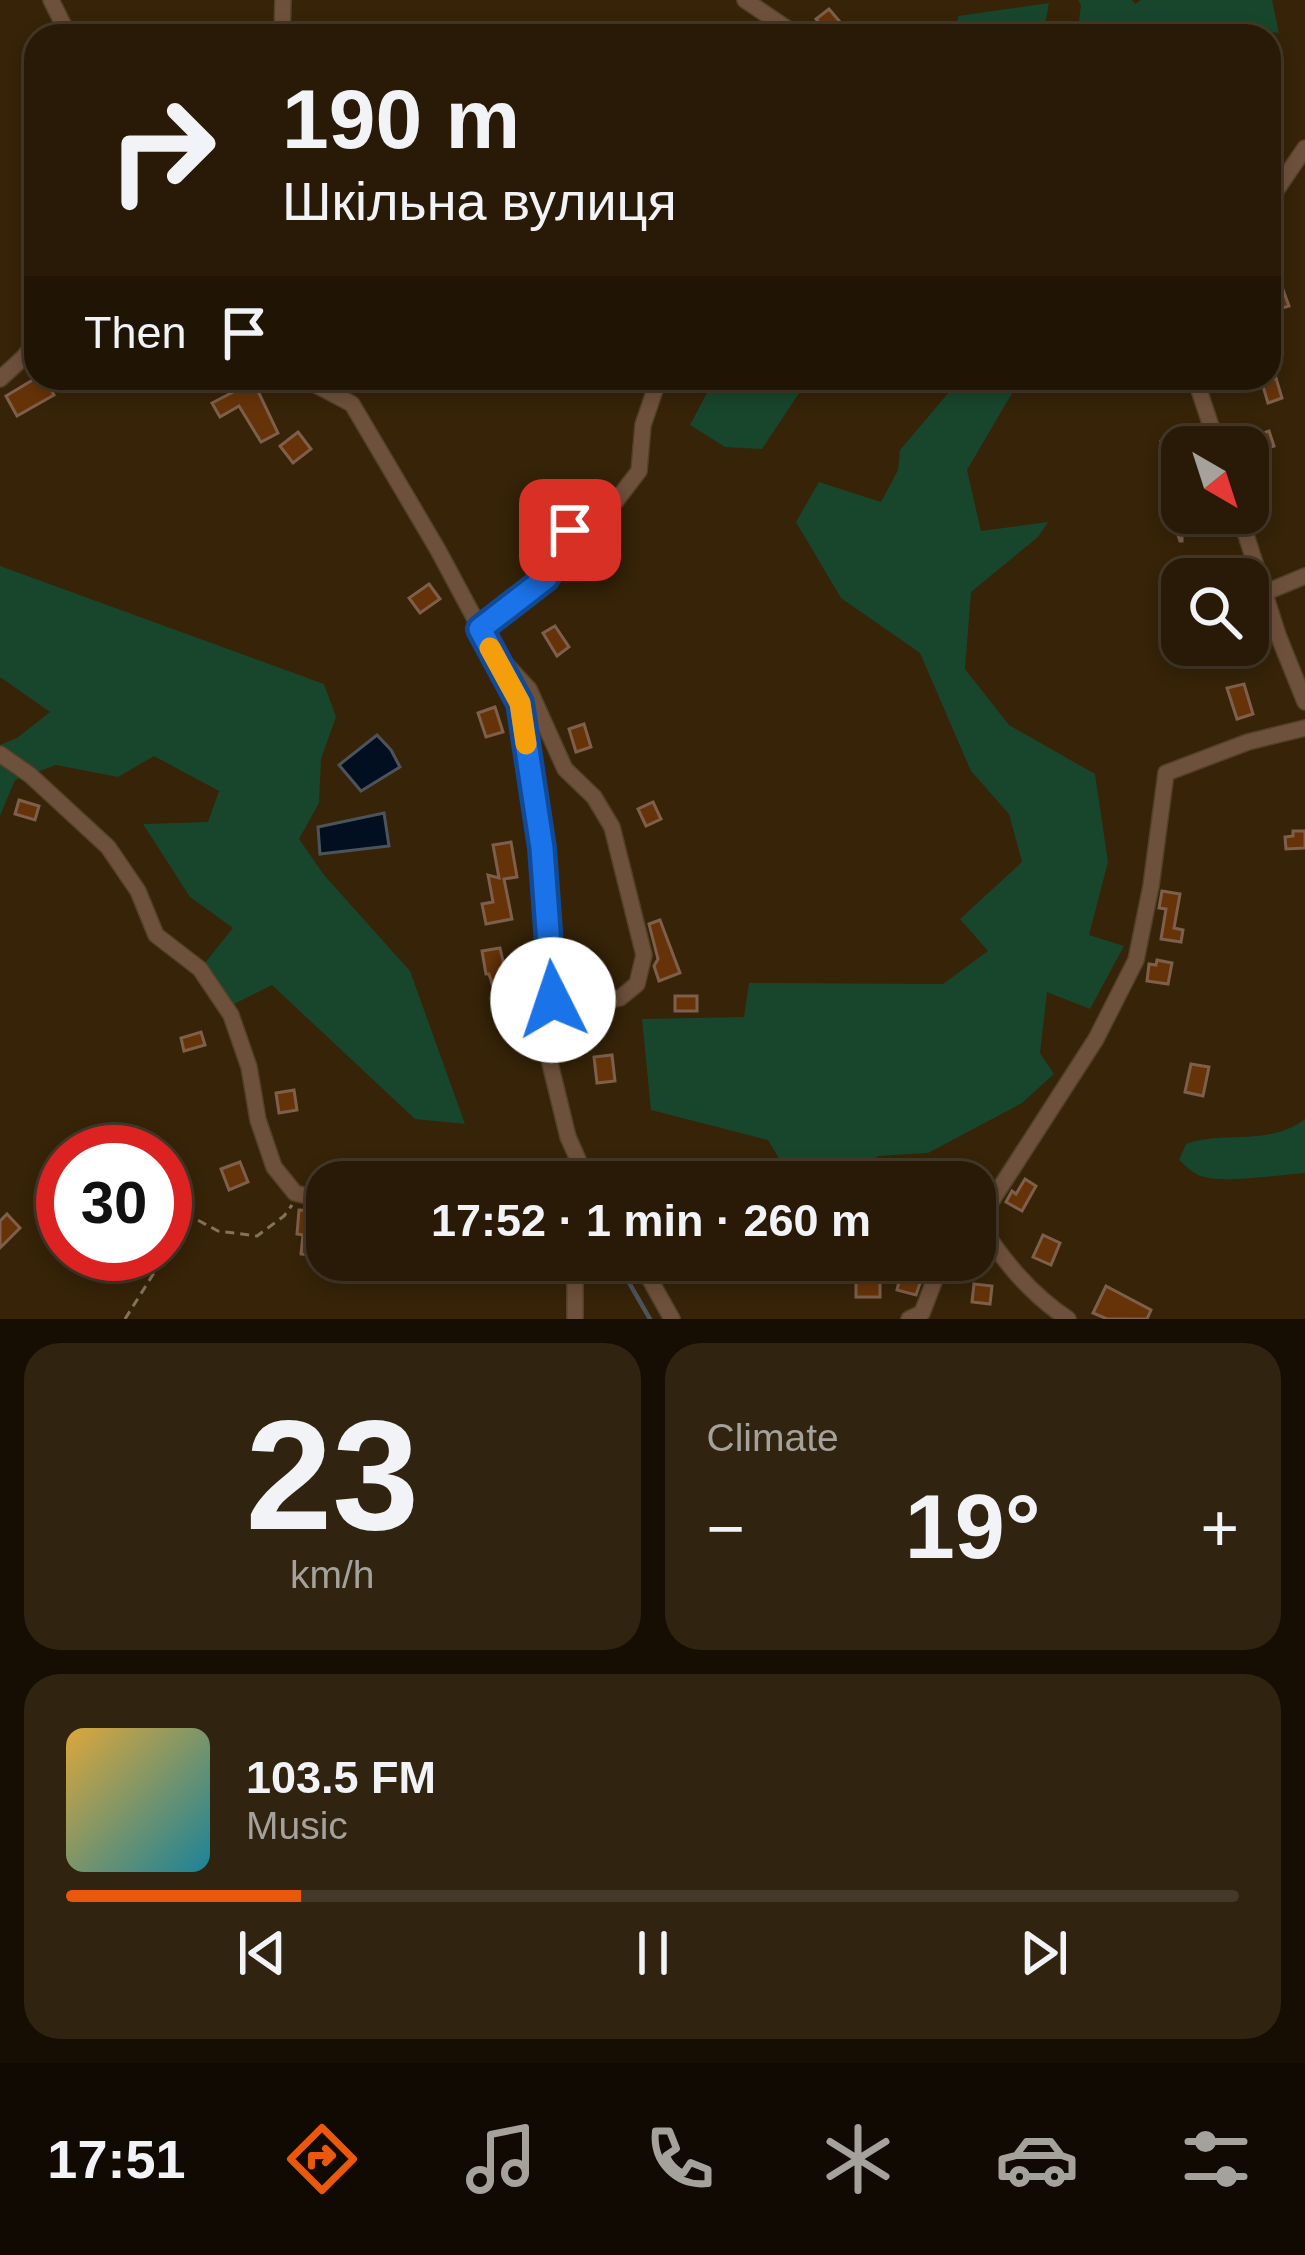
<!DOCTYPE html>
<html lang="en">
<head>
<meta charset="utf-8">
<style>
  :root { --surface:#281a06; --page:#302310; --text:#f1f3f6; --muted:#a5a19b; --line:#443828; --accent:#ea580c }
  body { margin:0; font-family:Arial,sans-serif; background:var(--page); color:var(--text); height:100vh; display:flex; flex-direction:column; font-size:45px; white-space:nowrap }
  * { box-sizing:border-box; margin:0 }
  p { font-size:39px; color:var(--muted) }
  .icon { flex:none; width:66px; height:66px; fill:none; stroke:currentColor; stroke-width:2; stroke-linecap:round; stroke-linejoin:round }
  .map { position:relative; height:1319px; overflow:hidden }
  .drawer { display:flex; flex-direction:column; gap:24px; padding:24px; background:#160e03; flex:1 }
  .drawer>* { flex:none }
  .banner { position:absolute; left:24px; top:24px; width:1257px; height:366px; border-radius:36px; box-shadow:0 6px 18px #0003,0 0 0 3px var(--line); background:#281a06; color:var(--text); overflow:hidden }
  .needle { width:78px; rotate:141deg }
  .controls { position:absolute; left:1161px; top:426px; display:grid; gap:24px }
  .controls a { display:grid; place-items:center; width:108px; height:108px; border-radius:24px; background:var(--surface); box-shadow:0 6px 18px #0003,0 0 0 3px var(--line); font-size:60px }
  .speed { position:absolute; left:36px; top:1125px; display:flex; gap:24px; font-size:60px; font-weight:700; text-align:center }
  .speed>* { display:grid; place-content:center; width:156px; height:156px; border-radius:50%; background:var(--surface); box-shadow:0 6px 18px #0003,0 0 0 3px var(--line); line-height:1 }
  .speed .limit { border:18px solid #d22; background:#fff; color:#111 }
  .pin { position:absolute; display:grid; place-items:center; width:102px; height:102px; color:#fff; margin:-51px; border-radius:24px; box-shadow:0 6px 18px #0006 }
  .me { position:absolute; width:132px; margin:-66px; rotate:356deg; stroke-linejoin:round; filter:drop-shadow(0 0 9px #0008) }
  .turn { display:flex; align-items:center; gap:42px; height:252px; padding:0 60px; font-size:54px }
  .turn .icon { width:156px; height:156px; stroke-width:2.5 }
  .turn b { display:block; font-size:84px; line-height:102px }
  .then { display:flex; align-items:center; height:114px; padding:0 60px; background:#0003; gap:24px; font-size:45px }
  .big { font-size:90px; font-weight:700; line-height:1.1 }
  .drawer .widget { flex:1; display:flex; flex-direction:column; justify-content:center; gap:18px; min-width:0; padding:0 42px; border-radius:36px; background:var(--page) }
  .drawer .dial { align-items:center; gap:0 }
  .dial b { font-size:156px; line-height:1 }
  .song { display:flex; align-items:center; gap:36px }
  .cover { width:144px; height:144px; border-radius:18px; background:linear-gradient(135deg,hsl(40 70% 55%),hsl(190 70% 35%)) }
  .played { height:12px; border-radius:6px; background:linear-gradient(90deg,var(--accent) 20%,var(--line) 20%) }
  .keys { display:flex; justify-content:space-around; direction:ltr }
  .heat { display:flex; justify-content:space-between; align-items:center; font-size:66px; direction:ltr }
  .drawer .tiles { flex:1; display:grid; gap:24px; grid-template-columns:1fr 1fr }
  .widget:last-child { grid-column:span 2 }
  .trip { position:absolute; left:306px; top:1161px; width:690px; height:120px; border-radius:36px; background:var(--surface); box-shadow:0 6px 18px #0003,0 0 0 3px var(--line); font-weight:700; line-height:120px; text-align:center }
  .tab-bar { display:flex; height:192px; justify-content:space-around; align-items:center; background:#100a02; color:var(--muted) }
  .tab-bar .icon { width:84px; height:84px }
  .tab-bar .on { color:var(--accent) }
  .tab-bar b { font-size:54px; color:var(--text) }
  .map>svg:first-child { display:block }
  .green { fill:#18462c }
  .water { fill:#010f21; stroke:#4d535b; stroke-width:3 }
  .lines { fill:none; stroke-linecap:round; stroke-linejoin:round }
  .stream { stroke:#4d535b; stroke-width:4.5 }
  .building { fill:#663308; stroke:#7d5f4c; stroke-width:3 }
  .street-casing { stroke:#524027; stroke-width:18 }
  .path { stroke:#83725c; stroke-width:3; stroke-dasharray:9 6; stroke-linecap:butt }
  .street { stroke:#6e513c; stroke-width:15 }
  .route-casing { stroke:#114b97; stroke-width:30 }
  .route { stroke:#1a73e8; stroke-width:21 }
  .slow { stroke:#f59e0b; stroke-width:21 }
</style>
</head>
<body>
<div class="map">
<svg width="1305" height="1319" viewBox="0 0 1305 1319">
  <rect width="100%" height="100%" fill="#362308"/>
  <g class="green">
    <polygon points="1078,0 1132,0 1135,4 1141,0 1272,0 1279,33 1250,29 1239,24 1223,36 1142,32 1143,36 1077,36 1081,5"/>
    <polygon points="1049,3 1043,36 957,36 958,16"/>
    <polygon points="715,378 809,378 762,449 725,447 690,425"/>
    <polygon points="961,378 1017,378 1018,383 967,470 981,531 1048,522 1038,537 971,592 965,669 1009,725 1095,774 1108,862 1089,935 1124,946 1090,1009 1047,992 1040,1053 1054,1074 1022,1103 928,1153 878,1156 855,1182 793,1182 768,1140 651,1110 642,1019 744,1017 749,983 943,984 988,951 960,919 1022,862 1009,814 971,771 920,653 841,598 796,522 819,482 881,502 898,470 900,450"/>
    <polygon points="0,566 324,684 336,717 321,759 319,803 299,839 324,875 410,971 465,1124 415,1119 272,985 226,1008 200,969 233,928 190,897 143,824 208,822 219,791 154,756 118,777 56,765 15,780 0,816 0,745 17,738 50,712 0,677"/>
    <path d="M1305,1119V1173C1279,1175 1228,1183 1204,1177C1194,1175 1186,1166 1179,1160L1186,1144C1227,1130 1268,1147 1305,1119Z"/>
  </g>
  <g class="water">
    <polygon points="377,735 391,750 400,767 361,791 339,765"/>
    <polygon points="384,813 389,846 320,854 318,827"/>
  </g>
  <g class="lines">
    <polyline class="stream" points="616,1260 650,1319"/>
  </g>
  <g class="building">
    <polygon points="829,9 847,30 840,36 830,36 816,19"/>
    <polygon points="1282,287 1289,306 1269,312 1269,291"/>
    <polygon points="36,378 45,378 54,395 17,416 6,396"/>
    <polygon points="221,378 266,378 256,387 278,433 261,442 239,406 220,417 212,403 233,392"/>
    <polygon points="1276,378 1282,398 1268,403 1262,383"/>
    <polygon points="1269,431 1274,446 1251,454 1246,438"/>
    <polygon points="298,432 311,449 293,463 280,446"/>
    <polygon points="1178,435 1182,457 1167,462 1161,441"/>
    <polygon points="1182,501 1182,513 1218,513 1218,515 1182,527 1182,541 1180,541 1168,505"/>
    <polygon points="429,584 440,599 420,613 409,598"/>
    <polygon points="1250,592 1266,638 1248,642 1248,593"/>
    <polygon points="555,626 569,647 557,656 543,633"/>
    <polygon points="1244,684 1253,714 1237,719 1227,688"/>
    <polygon points="495,707 503,732 486,737 478,713"/>
    <polygon points="584,724 591,747 576,752 569,729"/>
    <polygon points="19,800 39,806 35,820 15,814"/>
    <polygon points="653,802 661,819 646,826 638,809"/>
    <polygon points="1293,831 1305,831 1305,848 1286,849 1285,837 1293,836"/>
    <polygon points="511,842 517,877 504,879 512,919 486,924 482,904 493,902 488,875 499,878 493,845"/>
    <polygon points="1162,891 1180,894 1174,928 1183,930 1181,942 1161,939 1166,909 1159,908"/>
    <polygon points="660,920 680,973 659,981 654,966 658,959 649,924"/>
    <polygon points="500,948 511,995 497,999 489,974 486,974 482,951"/>
    <polygon points="1157,960 1172,963 1168,984 1147,981 1149,964 1156,965"/>
    <rect x="675" y="996" width="22" height="15"/>
    <polygon points="201,1032 205,1045 184,1051 181,1038"/>
    <polygon points="612,1055 615,1081 597,1083 594,1057"/>
    <polygon points="1191,1064 1209,1067 1203,1096 1185,1092"/>
    <polygon points="294,1090 297,1110 279,1113 276,1093"/>
    <polygon points="240,1162 248,1182 229,1190 221,1169"/>
    <polygon points="546,1169 549,1182 509,1182 508,1177"/>
    <polygon points="1025,1179 1036,1186 1022,1211 1006,1202 1012,1191 1016,1194"/>
    <polygon points="299,1210 311,1211 311,1216 327,1217 325,1257 301,1254 303,1235 297,1234"/>
    <polygon points="7,1214 20,1228 0,1248 0,1221"/>
    <polygon points="1043,1235 1060,1243 1051,1265 1033,1257"/>
    <polygon points="911,1260 928,1260 916,1295 897,1290 902,1270 908,1272"/>
    <polygon points="880,1272 880,1297 856,1297 856,1282 862,1282 862,1273"/>
    <polygon points="974,1284 992,1286 990,1304 972,1302"/>
    <polygon points="1106,1286 1151,1310 1147,1319 1107,1319 1093,1313"/>
  </g>
  <g class="lines">
    <defs>
      <g id="street">
        <polyline points="51,0 69,36"/>
        <polyline points="745,0 798,36"/>
        <polyline points="282,36 283,0"/>
        <polyline points="1269,201 1305,148"/>
        <polyline points="303,378 352,404 438,550 520,703 541,848 553,1000 548,1055 568,1137 588,1182"/>
        <polyline points="1195,378 1218,447"/>
        <polyline points="0,379 24,357 36,341"/>
        <polyline points="1239,513 1278,635 1305,702"/>
        <polyline points="1264,593 1305,576"/>
        <polyline points="480,629 546,578 570,530 616,501 639,471 643,425 659,378"/>
        <polyline points="504,662 529,689 565,769 594,797 612,827 644,955 637,984 620,998 552,1011"/>
        <polyline points="0,754 30,775 108,847 138,891 156,935 200,969 231,1015 249,1067 258,1120 274,1167 295,1193 327,1201"/>
        <polyline points="639,1260 672,1319"/>
        <polyline points="575,1319 575,1272 579,1260"/>
        <polyline points="909,1319 922,1313 935,1279 947,1260"/>
        <path d="M1068,1319C1029,1293 1003,1260 978,1222L1096,1039L1136,960L1151,886L1166,773L1248,742L1305,728"/>
      </g>
    </defs>
    <use href="#street" class="street-casing"/>
    <polyline class="path" points="125,1319 169,1249 175,1222 192,1217 218,1231 257,1236 284,1216 292,1205"/>
    <use href="#street" class="street"/>
  </g>
  <g class="lines">
    <defs>
      <polyline id="route" points="553,1000 542,848 520,703 480,629 546,578 570,530"/>
    </defs>
    <use href="#route" class="route-casing"/>
    <use href="#route" class="route"/>
    <polyline class="slow" points="490,648 520,703 526,744"/>
  </g>
</svg>
<div class="controls">
<a><svg class="needle" viewBox="-14 -14 28 28"><path d="M0-13l5 13h-10z" fill="#e53935"/><path d="M0 13l5-13h-10z" fill="#a5a19b"/></svg></a>
<a><svg class="icon" aria-label="search" viewBox="0 0 24 24"><circle cx="10" cy="10" r="6"/><path d="M15 15l6 6"/></svg></a>
</div>
<div class="speed"><div class="limit">30</div></div>
<div class="pin" style="left:570px;top:530px;background:#d93025"><svg class="icon" aria-label="arrive" viewBox="0 0 24 24"><path d="M6 21V4h12l-3 4 3 4H6"/></svg></div>
<svg class="me" style="left:553px;top:1000px" viewBox="-20 -20 40 40"><circle r="19" fill="#fff"/><path d="M0-13L10 11 0 6-10 11z" fill="#1a73e8"/></svg>
<div class="trip">17:52 · 1 min · 260 m</div>
<div class="banner">
<div class="turn"><svg class="icon" aria-label="right" viewBox="0 0 24 24"><path d="M7 20v-9h11M14 6l5 5-5 5"/></svg><div><b>190 m</b>Шкільна вулиця</div></div>
<div class="then">Then<svg class="icon" aria-label="arrive" viewBox="0 0 24 24"><path d="M6 21V4h12l-3 4 3 4H6"/></svg></div>
</div>
</div>
<section class="drawer">
<div class="tiles">
<div class="widget dial"><b>23</b><p>km/h</p></div>
<div class="widget"><p>Climate</p>
<div class="heat"><a>−</a><b class="big">19°</b><a>+</a></div>
</div>
<div class="widget">
<div class="song"><i class="cover"></i><div><b>103.5 FM</b><p>Music</p></div></div>
<div class="played"></div>
<div class="keys"><svg class="icon" aria-label="previous" viewBox="0 0 24 24"><path d="M18 5L8 12l10 7zM5 5v14"/></svg><svg class="icon" aria-label="pause" viewBox="0 0 24 24"><path d="M8 5v14M16 5v14"/></svg><svg class="icon" aria-label="next" viewBox="0 0 24 24"><path d="M6 5l10 7-10 7zM19 5v14"/></svg></div>
</div>
</div>
</section>
<nav class="tab-bar">
<b>17:51</b>
<svg class="icon on" aria-label="directions" viewBox="0 0 24 24"><path d="M12 3l9 9-9 9-9-9zM9 14v-3h6M13 9l2 2-2 2"/></svg>
<svg class="icon" aria-label="music" viewBox="0 0 24 24"><path d="M9 18V5l10-2v13"/><circle cx="6" cy="18" r="3"/><circle cx="16" cy="16" r="3"/></svg>
<svg class="icon" aria-label="phone" viewBox="0 0 24 24"><path d="M5 4h4l2 5-3 2q2 4 5 5l2-3 5 2v4C11 20 4 13 5 4z"/></svg>
<svg class="icon" aria-label="climate" viewBox="0 0 24 24"><path d="M12 3v18M4 7l16 10M4 17L20 7"/></svg>
<svg class="icon" aria-label="car" viewBox="0 0 24 24"><path d="M5 17H2v-5l4-1 3-4h7l3 4 3 1v5h-3M9 17h6M6 11h13"/><circle cx="7" cy="17" r="2"/><circle cx="17" cy="17" r="2"/></svg>
<svg class="icon" aria-label="filters" viewBox="0 0 24 24"><path d="M4 7h16M4 17h16"/><circle cx="9" cy="7" r="2"/><circle cx="15" cy="17" r="2"/></svg>
</nav>
</body>
</html>
